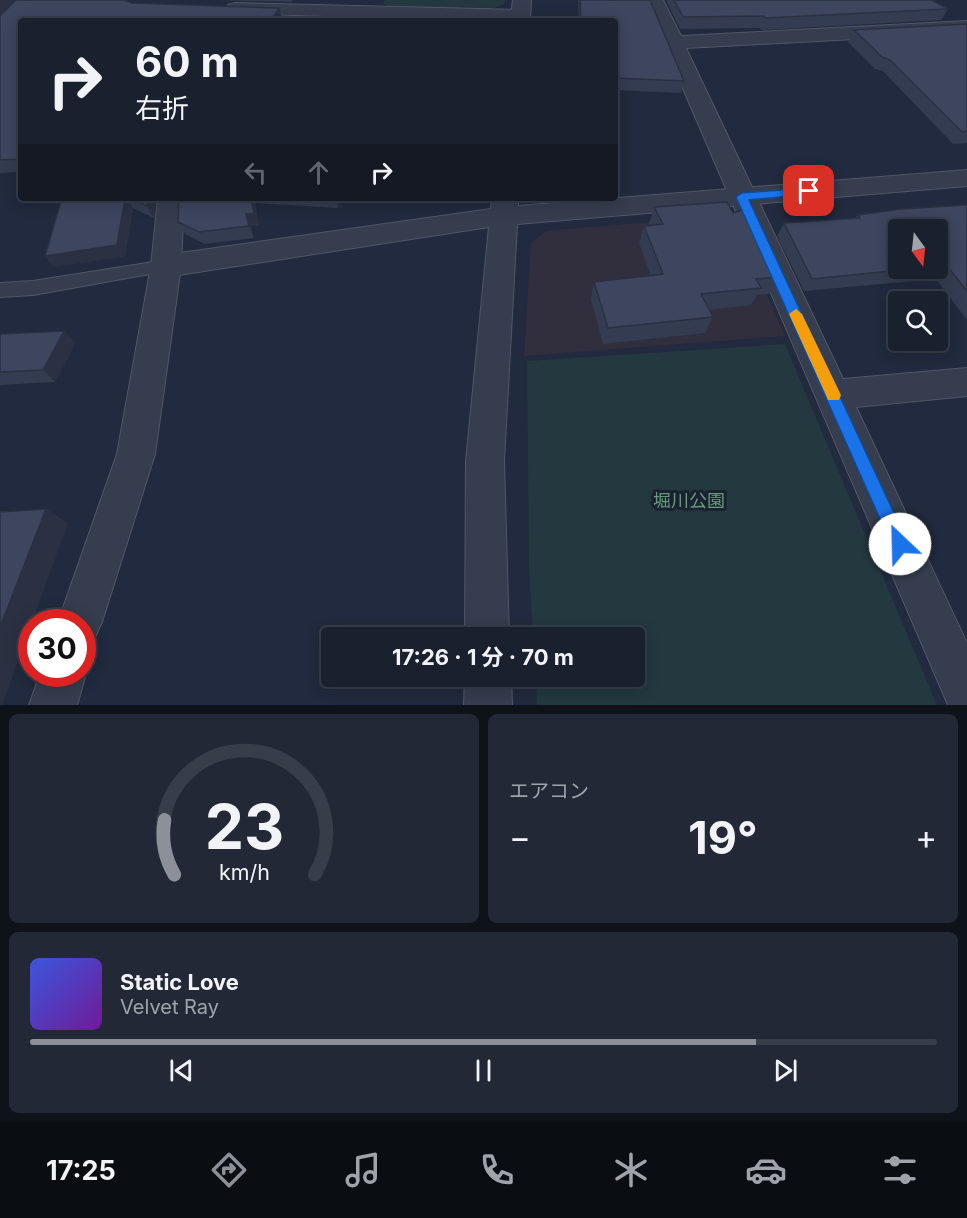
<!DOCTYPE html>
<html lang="ja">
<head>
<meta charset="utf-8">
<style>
  :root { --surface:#19202e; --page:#222836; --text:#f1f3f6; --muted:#9fa3aa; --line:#373e4a; --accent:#8c9099 }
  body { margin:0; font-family:Inter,"Noto Sans JP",sans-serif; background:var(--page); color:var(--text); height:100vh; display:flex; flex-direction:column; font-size:22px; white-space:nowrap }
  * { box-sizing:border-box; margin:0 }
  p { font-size:20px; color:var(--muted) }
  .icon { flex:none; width:33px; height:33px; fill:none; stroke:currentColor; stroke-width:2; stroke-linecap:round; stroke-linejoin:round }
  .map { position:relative; height:705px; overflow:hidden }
  .drawer { display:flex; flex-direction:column; gap:9px; padding:9px; background:#0e1219; flex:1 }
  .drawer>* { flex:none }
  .top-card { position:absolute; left:18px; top:18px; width:600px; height:183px; border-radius:6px; box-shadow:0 3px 15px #0003,0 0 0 2px var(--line); background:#19202e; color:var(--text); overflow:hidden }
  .needle { width:39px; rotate:165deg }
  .fabs { position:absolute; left:888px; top:219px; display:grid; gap:12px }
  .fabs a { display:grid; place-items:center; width:60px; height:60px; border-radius:6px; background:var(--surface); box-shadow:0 3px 15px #0003,0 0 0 2px var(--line); font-size:30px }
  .speed { position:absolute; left:18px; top:609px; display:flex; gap:12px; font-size:30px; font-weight:700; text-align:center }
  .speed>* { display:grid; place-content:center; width:78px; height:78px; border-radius:50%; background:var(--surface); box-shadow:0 3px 15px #0003,0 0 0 2px var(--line); line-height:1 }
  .speed .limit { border:9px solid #d22; background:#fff; color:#111 }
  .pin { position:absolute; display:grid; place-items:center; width:51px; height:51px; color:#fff; margin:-26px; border-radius:12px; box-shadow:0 3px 9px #0006 }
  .me { position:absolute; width:66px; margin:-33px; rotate:336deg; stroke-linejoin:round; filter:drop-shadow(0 0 4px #0008) }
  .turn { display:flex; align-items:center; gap:21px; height:126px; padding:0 18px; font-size:27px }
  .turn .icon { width:78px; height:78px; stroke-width:2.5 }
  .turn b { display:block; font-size:42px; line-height:51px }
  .lanes { display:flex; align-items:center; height:57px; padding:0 18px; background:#0003; justify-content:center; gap:30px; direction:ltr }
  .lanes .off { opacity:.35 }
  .big { font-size:45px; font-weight:700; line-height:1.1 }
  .drawer .widget { flex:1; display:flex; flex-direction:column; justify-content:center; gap:9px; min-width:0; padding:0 21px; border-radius:9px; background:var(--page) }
  .drawer .dial { align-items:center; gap:0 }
  .dial svg { height:156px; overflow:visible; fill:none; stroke:var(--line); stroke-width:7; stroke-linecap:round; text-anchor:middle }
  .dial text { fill:var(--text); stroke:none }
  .song { display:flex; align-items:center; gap:18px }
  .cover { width:72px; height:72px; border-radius:9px; background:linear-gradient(135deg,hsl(230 70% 55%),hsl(280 70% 35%)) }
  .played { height:6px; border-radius:3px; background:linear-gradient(90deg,var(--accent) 80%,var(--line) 80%) }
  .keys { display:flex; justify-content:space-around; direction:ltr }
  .heat { display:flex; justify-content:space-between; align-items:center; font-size:33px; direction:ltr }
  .drawer .tiles { flex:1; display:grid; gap:9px; grid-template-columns:1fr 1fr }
  .widget:last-child { grid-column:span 2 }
  .trip { position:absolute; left:321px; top:627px; width:324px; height:60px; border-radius:6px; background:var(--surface); box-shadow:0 3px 15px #0003,0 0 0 2px var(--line); font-weight:700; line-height:60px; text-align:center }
  .tabs { display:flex; height:96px; justify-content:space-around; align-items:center; background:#0a0d12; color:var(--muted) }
  .tabs .icon { width:42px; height:42px }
  .tabs .current { color:var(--accent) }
  .tabs b { font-size:27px; color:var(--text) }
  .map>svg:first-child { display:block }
  .medical { fill:#312e3e }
  .green { fill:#23383f }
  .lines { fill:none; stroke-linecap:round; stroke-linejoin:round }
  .service-casing { stroke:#505768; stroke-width:2 }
  .minor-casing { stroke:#505768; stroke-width:2 }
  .tertiary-casing { stroke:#505768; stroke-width:2 }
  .service { fill:#353d4e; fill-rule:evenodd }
  .minor { fill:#353d4e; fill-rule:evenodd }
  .tertiary { fill:#353d4e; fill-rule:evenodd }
  .wall { fill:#343c51; fill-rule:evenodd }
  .shaded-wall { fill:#2b3142 }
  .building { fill:#3d465e; stroke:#2b3142; stroke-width:1.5 }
  .route { fill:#1a73e8; stroke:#114b97; stroke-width:1.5 }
  .slow { fill:#f59e0b }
  .labels { text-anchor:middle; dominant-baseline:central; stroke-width:6; stroke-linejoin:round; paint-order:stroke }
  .park-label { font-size:18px; fill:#669c78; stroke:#1a2232 }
</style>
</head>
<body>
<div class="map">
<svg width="967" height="705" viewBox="0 0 967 705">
  <rect width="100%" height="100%" fill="#212a3e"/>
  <polygon class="medical" points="718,216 737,225 785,336 524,356 531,243 546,231"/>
  <g class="green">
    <polygon points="385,0 505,0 504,4 492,9 393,10 383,3"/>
    <polygon points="785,344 937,705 537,705 536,677 634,676 634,638 533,637 529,566 527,361"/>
  </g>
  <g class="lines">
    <defs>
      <polygon id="service" points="166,260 172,262 175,266 172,270 33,295 0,297 0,283 33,281"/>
      <g id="minor">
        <polygon points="645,0 663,0 681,36 967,21 967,33 686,48 843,379 967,368 967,396 856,407 967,643 967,705 948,705"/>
        <polygon points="235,3 520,10 527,12 530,16 523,21 486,21 228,13 225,9 228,5"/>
        <polygon points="158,198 184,198 181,266 155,454 102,622 95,637 82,643 82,622 58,622 117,454 151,266"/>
        <polygon points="82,666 86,674 77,705 29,705 40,674 82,674"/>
      </g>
      <g id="tertiary">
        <polygon points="513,0 531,0 530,21 510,21"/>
        <polygon points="967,170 967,186 517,224 504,461 509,638 465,638 466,461 489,227 166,277 156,274 151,266 156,258 166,255 491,209 492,198 518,198 518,206"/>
        <polygon points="465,676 511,676 512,705 464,705"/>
      </g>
    </defs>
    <use href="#service" class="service-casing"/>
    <use href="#minor" class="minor-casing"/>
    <use href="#tertiary" class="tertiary-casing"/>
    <use href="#service" class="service"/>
    <use href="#minor" class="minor"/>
    <use href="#tertiary" class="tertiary"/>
  </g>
  <g class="wall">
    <polygon points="213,0 293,0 291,2"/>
    <polygon points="578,0 650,0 684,81 681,93 615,90 615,21 579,21"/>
    <polygon points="666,0 932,0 948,9 941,20 761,30 760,28 680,29"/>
    <polygon points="132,3 282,19 21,21 21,172 0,173 0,16"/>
    <polygon points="967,24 967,143 953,144 883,71 875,69 848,42 854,30"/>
    <polygon points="62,198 156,198 154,218 133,208 125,256 54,267 45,256"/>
    <polygon points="179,198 341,198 338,208 255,203 259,225 251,226 254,238 205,244 185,234 178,222"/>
    <path d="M967,205V320L936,279L804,291L777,236L784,223L855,218L858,215ZM938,230V268H898Z"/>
    <polygon points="654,207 733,213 747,221 779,277 769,294 757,295 751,305 709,310 713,317 705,333 603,344 591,299 594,282 651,276 639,243 644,226 650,225 649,224"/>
    <polygon points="64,331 75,343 55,382 0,385 0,334"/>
  </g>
  <g class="shaded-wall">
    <polygon points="0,0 15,0 0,16"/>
    <polygon points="279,8 282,19 281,21 271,21"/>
    <polygon points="125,198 127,198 133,208 125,256 54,267 45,256"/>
    <polygon points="148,198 156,198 154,218 147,206"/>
    <polygon points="251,198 253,198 255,203 259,225 251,226 254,238 249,226 246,214"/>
    <polygon points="335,198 341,198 338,208"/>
    <polygon points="64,331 75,343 55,382 43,370"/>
    <polygon points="46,509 68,523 2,705 0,705 0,627"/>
  </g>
  <g class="building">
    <polygon points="16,0 124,0 132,3 279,8 271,21 21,21 21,159 0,160 0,16"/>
    <polygon points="580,0 650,0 684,81 615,78 615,21 581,21"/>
    <polygon points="674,0 932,0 948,9 765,18 764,16 683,17"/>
    <polygon points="395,18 444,19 444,21 394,21"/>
    <polygon points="967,24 967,131 962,132 890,60 882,57 854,30"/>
    <polygon points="62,198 125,198 117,245 45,256"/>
    <polygon points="130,198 148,198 147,206"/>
    <polygon points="179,198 251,198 254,213 246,214 249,226 199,232 178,222"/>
    <polygon points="727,202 733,213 742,210 747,221 753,220 779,277 756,279 761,288 701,294 713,317 608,328 594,282 663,274 644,226 663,224 654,207"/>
    <polygon points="967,205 967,291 947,266 938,267 938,230 898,230 898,268 920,268 812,279 784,223 860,218 858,215 901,209"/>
    <polygon points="64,331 43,370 0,372 0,334"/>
    <polygon points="46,509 0,627 0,512"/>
  </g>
  <polygon class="route" points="809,188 813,189 813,194 749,200 906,539 909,544 906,550 900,553 894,550 736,197 742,193"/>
  <polygon class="slow" points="796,309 802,314 841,395 839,400 828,400 826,395 789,314"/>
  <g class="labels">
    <g class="park-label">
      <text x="689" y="500">堀川公園</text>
    </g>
  </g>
</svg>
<div class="fabs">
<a><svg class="needle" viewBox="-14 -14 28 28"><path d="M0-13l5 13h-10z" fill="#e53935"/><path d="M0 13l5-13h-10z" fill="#9fa3aa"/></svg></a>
<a><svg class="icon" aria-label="search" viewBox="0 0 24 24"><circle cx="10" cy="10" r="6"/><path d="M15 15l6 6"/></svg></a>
</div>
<div class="speed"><div class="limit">30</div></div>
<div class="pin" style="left:809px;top:191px;background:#d93025"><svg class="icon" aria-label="arrive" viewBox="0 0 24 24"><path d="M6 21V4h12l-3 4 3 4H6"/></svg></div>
<svg class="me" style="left:900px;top:544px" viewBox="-20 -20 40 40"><circle r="19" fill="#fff"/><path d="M0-13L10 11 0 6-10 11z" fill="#1a73e8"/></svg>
<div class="trip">17:26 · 1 分 · 70 m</div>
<div class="top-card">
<div class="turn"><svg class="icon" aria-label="right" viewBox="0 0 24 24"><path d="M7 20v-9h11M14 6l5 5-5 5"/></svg><div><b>60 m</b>右折</div></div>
<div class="lanes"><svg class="icon off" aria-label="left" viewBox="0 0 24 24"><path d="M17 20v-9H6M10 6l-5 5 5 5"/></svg><svg class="icon off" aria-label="ahead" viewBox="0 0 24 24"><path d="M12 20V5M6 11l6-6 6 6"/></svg><svg class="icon" aria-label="right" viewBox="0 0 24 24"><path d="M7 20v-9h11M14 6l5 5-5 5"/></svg></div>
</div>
</div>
<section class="drawer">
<div class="tiles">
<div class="widget dial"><svg viewBox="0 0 100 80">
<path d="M14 69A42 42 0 1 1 86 69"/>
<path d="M14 69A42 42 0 0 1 9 41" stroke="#8c9099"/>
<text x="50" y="56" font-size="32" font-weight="700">23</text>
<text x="50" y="72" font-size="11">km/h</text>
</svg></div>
<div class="widget"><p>エアコン</p>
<div class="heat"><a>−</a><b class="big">19°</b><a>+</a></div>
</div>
<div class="widget">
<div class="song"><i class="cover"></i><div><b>Static Love</b><p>Velvet Ray</p></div></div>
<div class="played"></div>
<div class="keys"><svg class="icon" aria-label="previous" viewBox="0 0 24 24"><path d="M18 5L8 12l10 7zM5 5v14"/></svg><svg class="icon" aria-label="pause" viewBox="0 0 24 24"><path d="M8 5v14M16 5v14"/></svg><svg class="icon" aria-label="next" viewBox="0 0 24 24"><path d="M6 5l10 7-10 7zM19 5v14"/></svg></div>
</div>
</div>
</section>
<nav class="tabs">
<b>17:25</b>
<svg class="icon current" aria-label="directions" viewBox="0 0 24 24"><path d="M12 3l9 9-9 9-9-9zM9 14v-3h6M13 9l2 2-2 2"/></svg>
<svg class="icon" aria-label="music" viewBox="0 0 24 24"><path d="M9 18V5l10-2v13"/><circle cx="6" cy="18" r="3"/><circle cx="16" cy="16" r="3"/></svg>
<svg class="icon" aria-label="phone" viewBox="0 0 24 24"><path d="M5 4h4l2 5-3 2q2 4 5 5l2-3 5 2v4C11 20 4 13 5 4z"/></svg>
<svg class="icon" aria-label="climate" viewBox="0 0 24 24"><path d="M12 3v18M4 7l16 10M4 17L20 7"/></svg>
<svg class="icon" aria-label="car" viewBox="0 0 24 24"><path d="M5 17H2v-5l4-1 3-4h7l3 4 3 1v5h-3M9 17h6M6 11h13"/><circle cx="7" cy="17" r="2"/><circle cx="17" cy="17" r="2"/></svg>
<svg class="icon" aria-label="filters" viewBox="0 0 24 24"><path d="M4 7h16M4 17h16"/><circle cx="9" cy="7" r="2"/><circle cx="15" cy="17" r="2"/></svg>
</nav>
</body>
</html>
